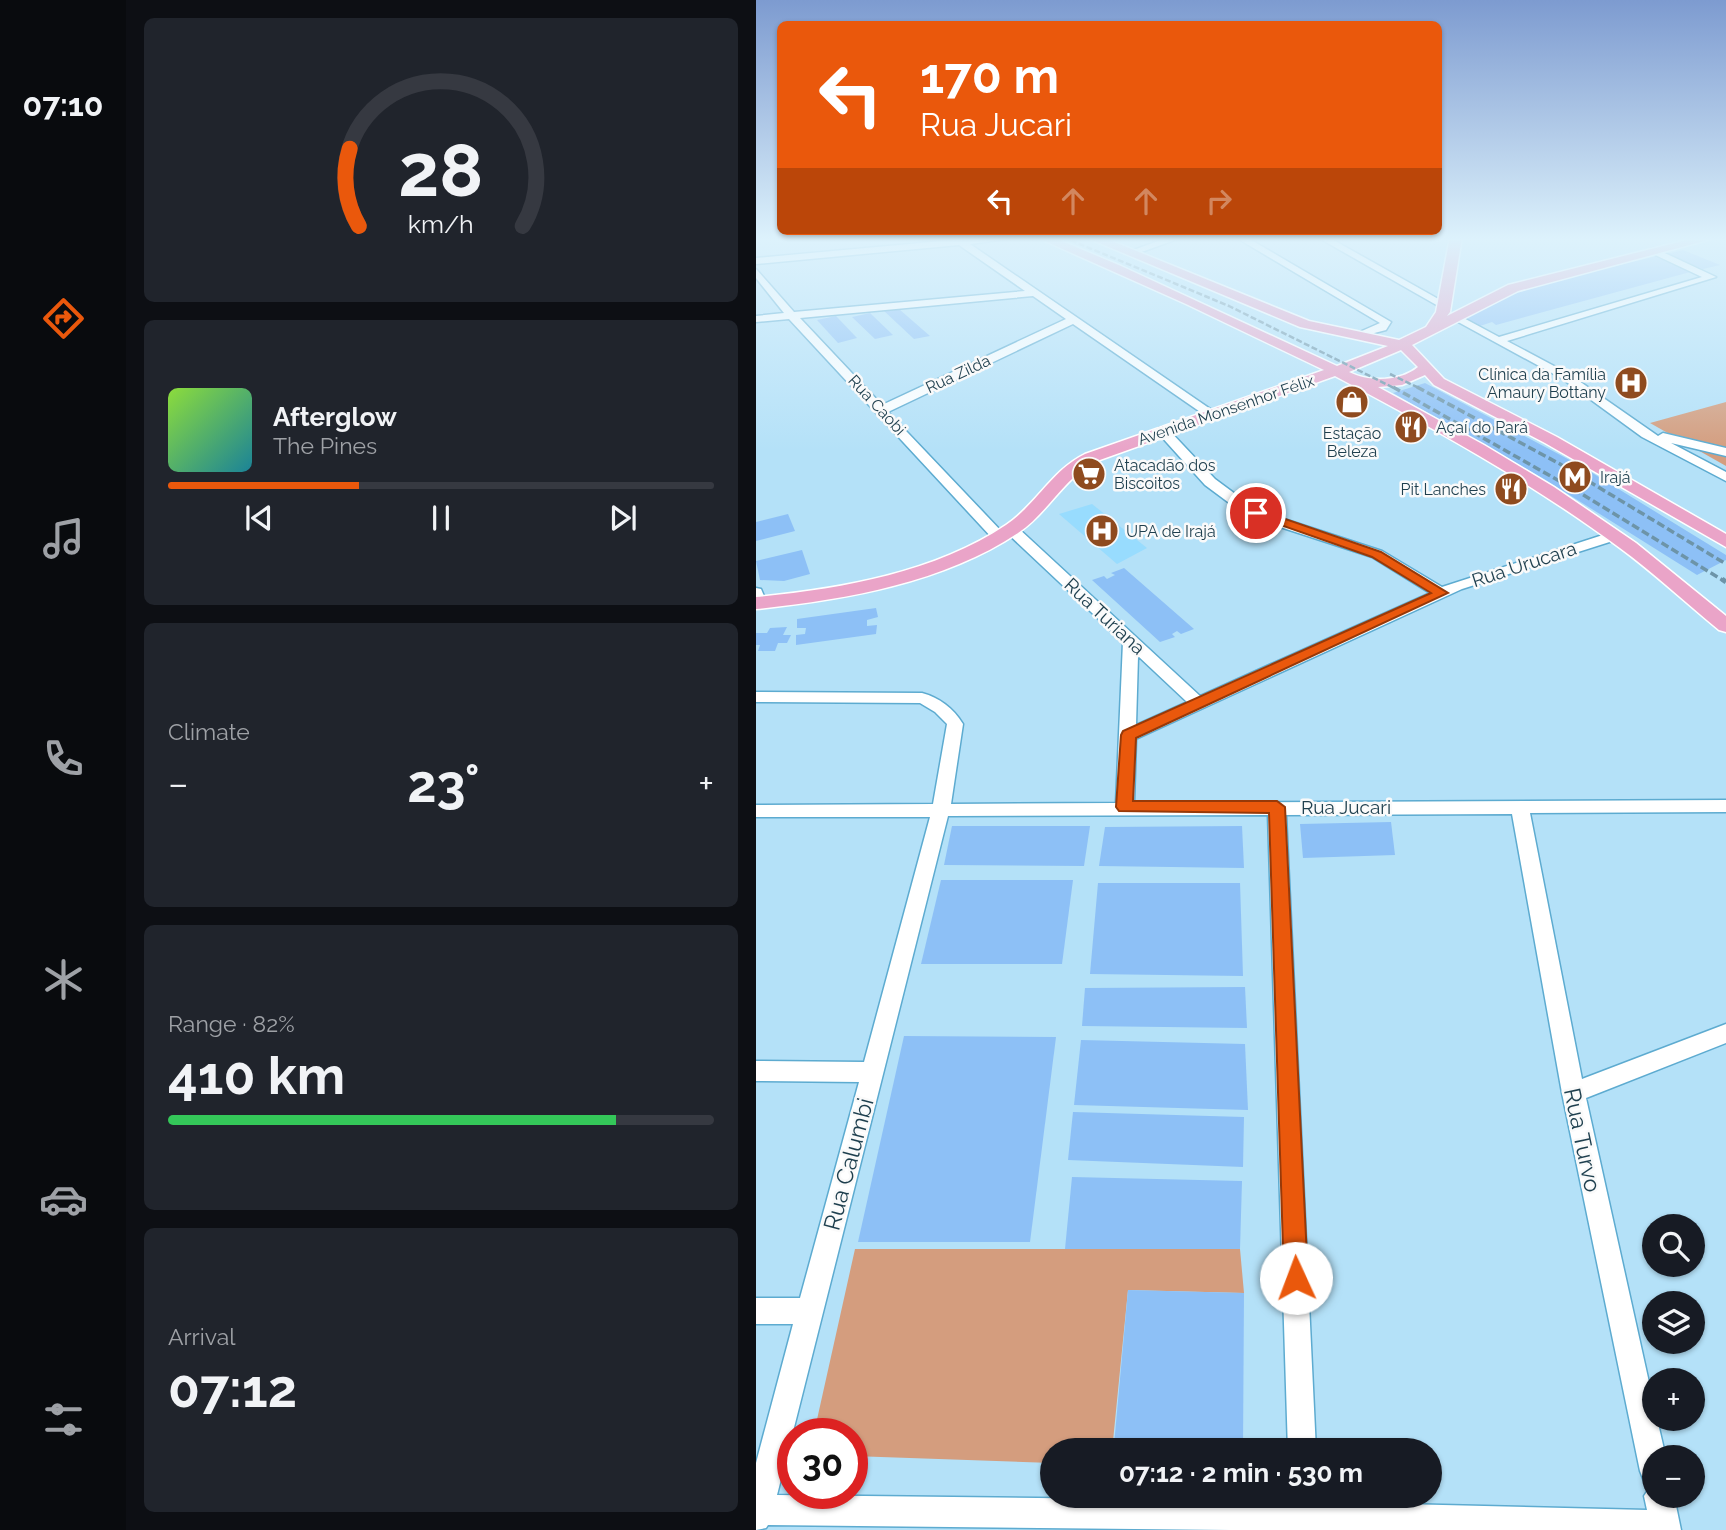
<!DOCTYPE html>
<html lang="en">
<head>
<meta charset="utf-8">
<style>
  :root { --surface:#171b24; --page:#20242c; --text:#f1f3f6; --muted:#9ea1a6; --line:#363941; --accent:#ea580c }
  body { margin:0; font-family:Raleway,sans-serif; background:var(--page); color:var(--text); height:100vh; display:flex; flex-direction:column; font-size:26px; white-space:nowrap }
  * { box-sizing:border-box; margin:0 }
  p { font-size:23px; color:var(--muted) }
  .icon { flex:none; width:38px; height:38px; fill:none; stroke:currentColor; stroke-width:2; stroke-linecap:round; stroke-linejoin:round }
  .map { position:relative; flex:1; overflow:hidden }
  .side { display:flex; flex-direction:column; gap:18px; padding:18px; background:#0d0f14; width:630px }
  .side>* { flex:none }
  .top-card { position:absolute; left:21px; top:21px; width:665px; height:214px; border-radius:10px; box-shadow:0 2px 5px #0004; background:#ea580c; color:#fff; overflow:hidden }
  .controls { position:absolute; left:886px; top:1214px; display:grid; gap:14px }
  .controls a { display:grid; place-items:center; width:63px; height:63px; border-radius:50%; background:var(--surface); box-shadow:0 2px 5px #0004; font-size:35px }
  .speed { position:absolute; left:21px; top:1418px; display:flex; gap:14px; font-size:35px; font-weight:700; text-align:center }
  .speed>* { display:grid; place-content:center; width:91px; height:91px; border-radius:50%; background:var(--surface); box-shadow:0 2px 5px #0004; line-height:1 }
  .speed .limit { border:10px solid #d22; background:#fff; color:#111 }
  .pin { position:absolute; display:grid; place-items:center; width:60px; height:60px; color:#fff; margin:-30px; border:4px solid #fff; border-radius:50%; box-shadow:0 2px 7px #0007 }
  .me { position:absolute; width:77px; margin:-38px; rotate:358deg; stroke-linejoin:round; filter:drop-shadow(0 0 5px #0008) }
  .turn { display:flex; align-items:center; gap:24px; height:147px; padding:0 28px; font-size:32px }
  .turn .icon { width:91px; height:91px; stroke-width:2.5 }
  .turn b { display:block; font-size:49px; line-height:60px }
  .lanes { display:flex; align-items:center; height:66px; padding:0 28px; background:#0003; justify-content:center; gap:35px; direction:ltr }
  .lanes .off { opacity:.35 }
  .big { font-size:52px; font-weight:700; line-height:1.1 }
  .side .widget { flex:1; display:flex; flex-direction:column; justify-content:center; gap:10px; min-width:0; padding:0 24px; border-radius:10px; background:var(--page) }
  .side .dial { align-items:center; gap:0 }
  .dial svg { height:182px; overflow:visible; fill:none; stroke:var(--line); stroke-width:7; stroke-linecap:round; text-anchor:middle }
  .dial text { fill:var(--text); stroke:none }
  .song { display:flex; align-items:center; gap:21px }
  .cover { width:84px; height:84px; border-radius:10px; background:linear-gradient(135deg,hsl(90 70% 55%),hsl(190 70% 35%)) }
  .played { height:7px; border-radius:4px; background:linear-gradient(90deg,var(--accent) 35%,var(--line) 35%) }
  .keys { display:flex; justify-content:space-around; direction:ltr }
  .heat { display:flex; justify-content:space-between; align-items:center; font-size:38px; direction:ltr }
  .charge { height:10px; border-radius:5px; background:linear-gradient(90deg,#34c759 82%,var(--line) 0) }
  .trip { position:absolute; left:284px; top:1438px; width:402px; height:70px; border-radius:35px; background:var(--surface); box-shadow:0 2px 5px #0004; font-weight:700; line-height:70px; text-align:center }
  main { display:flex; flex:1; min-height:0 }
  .menu { display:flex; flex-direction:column; width:126px; justify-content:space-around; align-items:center; background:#090b0e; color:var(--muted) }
  .menu .icon { width:49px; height:49px }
  .menu .on { color:var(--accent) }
  .menu b { font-size:32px; color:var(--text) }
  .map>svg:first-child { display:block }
  .built { fill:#98dcfe }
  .green { fill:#d49d7e }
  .building { fill:#8dc0f6 }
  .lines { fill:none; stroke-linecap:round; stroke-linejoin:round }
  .minor-casing { stroke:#5dabd0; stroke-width:3 }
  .major-casing { stroke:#fff; stroke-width:3 }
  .minor { fill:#fff; fill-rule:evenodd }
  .major { fill:#eaa4c8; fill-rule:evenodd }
  .rail-far2 { stroke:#6d94a8; stroke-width:2.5; stroke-dasharray:6 2.5; stroke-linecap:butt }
  .rail-far1 { stroke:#6d94a8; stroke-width:3.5; stroke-dasharray:8 3.5; stroke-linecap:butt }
  .rail { stroke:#6d94a8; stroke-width:5; stroke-dasharray:10 5; stroke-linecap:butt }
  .route { fill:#ea580c; stroke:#983908; stroke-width:2 }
  .labels { text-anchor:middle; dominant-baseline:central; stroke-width:5; stroke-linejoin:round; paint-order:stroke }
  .far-street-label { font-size:16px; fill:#1e3f4e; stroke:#fafafa }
  .far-poi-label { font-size:16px; fill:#1e3f4e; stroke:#fafafa; text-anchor:start }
  .street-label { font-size:19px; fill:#1e3f4e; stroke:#fafafa }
  .near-street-label { font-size:23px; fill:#1e3f4e; stroke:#fafafa }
</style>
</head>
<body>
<main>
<nav class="menu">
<b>07:10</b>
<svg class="icon on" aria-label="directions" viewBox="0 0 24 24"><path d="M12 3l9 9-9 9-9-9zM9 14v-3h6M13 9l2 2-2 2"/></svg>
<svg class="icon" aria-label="music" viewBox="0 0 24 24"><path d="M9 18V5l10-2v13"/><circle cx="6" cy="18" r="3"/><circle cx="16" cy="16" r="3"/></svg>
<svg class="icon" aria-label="phone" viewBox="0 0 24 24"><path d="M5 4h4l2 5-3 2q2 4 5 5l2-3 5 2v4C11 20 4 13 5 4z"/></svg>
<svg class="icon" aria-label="climate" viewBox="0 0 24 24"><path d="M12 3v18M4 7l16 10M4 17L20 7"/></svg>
<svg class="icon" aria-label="car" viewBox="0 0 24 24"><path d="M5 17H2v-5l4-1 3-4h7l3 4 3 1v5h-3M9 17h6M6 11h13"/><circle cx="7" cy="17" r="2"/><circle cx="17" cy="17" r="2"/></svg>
<svg class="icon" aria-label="filters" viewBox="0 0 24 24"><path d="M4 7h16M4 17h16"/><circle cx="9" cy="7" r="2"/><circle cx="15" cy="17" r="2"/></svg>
</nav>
<section class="side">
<div class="widget dial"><svg viewBox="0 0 100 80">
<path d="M14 69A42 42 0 1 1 86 69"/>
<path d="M14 69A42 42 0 0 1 10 35" stroke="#ea580c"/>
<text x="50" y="56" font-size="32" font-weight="700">28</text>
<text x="50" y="72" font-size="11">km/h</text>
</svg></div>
<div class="widget">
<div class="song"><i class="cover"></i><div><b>Afterglow</b><p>The Pines</p></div></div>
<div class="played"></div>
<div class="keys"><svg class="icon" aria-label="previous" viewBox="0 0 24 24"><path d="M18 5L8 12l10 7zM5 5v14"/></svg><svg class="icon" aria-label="pause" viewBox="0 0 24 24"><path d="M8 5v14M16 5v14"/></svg><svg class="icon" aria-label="next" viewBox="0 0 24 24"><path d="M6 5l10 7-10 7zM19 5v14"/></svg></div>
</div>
<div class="widget"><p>Climate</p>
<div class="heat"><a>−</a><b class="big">23°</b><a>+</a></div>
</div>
<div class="widget"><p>Range · 82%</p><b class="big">410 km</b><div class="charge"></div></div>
<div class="widget"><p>Arrival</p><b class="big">07:12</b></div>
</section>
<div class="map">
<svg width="970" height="1530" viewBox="0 0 970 1530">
  <rect width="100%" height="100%" fill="#b4e1f8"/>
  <polygon class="built" points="336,504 391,548 361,564 303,514"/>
  <g class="green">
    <polygon points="970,402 970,466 894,423"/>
    <polygon points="99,1249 484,1249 488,1293 372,1290 356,1451 296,1451 296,1463 96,1456 96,1433 58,1433"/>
  </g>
  <g class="building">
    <polygon points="927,250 964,265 947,269 911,254"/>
    <polygon points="901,256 938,271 740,325 736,322 721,327 706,319 749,297 783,286 781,285"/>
    <polygon points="143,309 174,336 158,339 127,310"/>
    <polygon points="114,313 137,335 119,339 96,317"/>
    <polygon points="80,316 101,338 82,343 61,320"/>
    <polygon points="669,383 825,466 970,555 970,560 941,575 788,479 637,393"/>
    <polygon points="32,514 39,531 0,541 0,522"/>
    <polygon points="46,550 54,574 28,581 4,580 0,561"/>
    <polygon points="368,568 438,629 425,634 421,631 416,634 419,637 404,642 336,580 348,576 351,579 359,575 355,573"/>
    <polygon points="120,608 122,617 111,620 111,626 121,625 120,634 40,645 40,635 49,634 50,628 41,628 41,619"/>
    <polygon points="31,627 27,635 35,635 31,643 22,643 19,651 2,651 4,645 0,645 0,633 11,633 14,628"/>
    <polygon points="635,822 639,855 547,858 544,824"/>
    <polygon points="196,826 334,826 328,866 188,865"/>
    <polygon points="486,826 488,868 343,866 349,827"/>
    <polygon points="185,880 317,880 306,964 165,964"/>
    <polygon points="342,883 484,883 487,976 334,974"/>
    <polygon points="489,987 491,1028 326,1026 329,988"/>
    <polygon points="148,1036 300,1037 274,1242 102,1242"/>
    <polygon points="325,1040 489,1044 492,1110 318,1105"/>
    <polygon points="317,1112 488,1117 487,1167 312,1160"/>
    <polygon points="316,1177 486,1181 484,1249 309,1249"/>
    <polygon points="372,1290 488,1293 487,1447 358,1445"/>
  </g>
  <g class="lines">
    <defs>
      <g id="minor">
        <path d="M230,237H265L214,244L463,415L453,418L317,324L132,412L248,534V540H238L33,319L0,322V316L28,313L0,278V269L38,312L269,291L203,245L0,264V258ZM277,296L310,319L126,405L44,318Z"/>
        <polygon points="413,237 427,237 380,254 372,252"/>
        <polygon points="479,237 490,237 635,322 630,330 599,338 599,334 624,323"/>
        <polygon points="561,237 572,237 693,305 684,307"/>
        <polygon points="898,248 960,277 751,341 813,374 902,436 907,433 970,448 970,456 915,443 970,472 970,481 886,437 805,378 693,317 702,315 743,337 946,277 895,253 895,249"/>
        <path d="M407,427L411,428L459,479L490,502L528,519L626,551L686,587L853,533H863L865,536L863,539L706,589L380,739L378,803L970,800V812L774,813L826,1079L970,1024V1043L830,1098L898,1405V1419H901L910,1458H898V1496H918L925,1530H474L12,1525L10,1528L0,1530V1463L37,1324H0V1298H44L103,1082L0,1081V1061L108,1062L174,817H0V805L177,804L191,724L179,712L164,703L0,702V692L166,693C184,698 197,708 207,724L195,804L360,803L367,642L251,533V527H261L444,696L674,593L616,557L518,525L480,508L449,485L403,434V428ZM382,656L431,702L380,725ZM756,814L806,1093L884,1471L888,1481L896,1484L888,1496L891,1510L562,1502V1496H532V1501L21,1495L192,816L512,815L532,1451H560L530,815Z"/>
        <polygon points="0,588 5,589 11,603 9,606 0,606"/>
      </g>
      <path id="major" d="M280,237H296L365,266L581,366L632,346L544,327L329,237H346L553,321L643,340L670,327L680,312L694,237H706L694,312L691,316L752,285L943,237H963L762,291L656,345L688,379L801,437L970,534V547L789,443L678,385L669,375L646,385L622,387L728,445L798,487L880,543L970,616V632L963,630C930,603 898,573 864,548C775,482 677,428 579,376L341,461C308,477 292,513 262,533C187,583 88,600 0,609V597C84,589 178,573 250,525C280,505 296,470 329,454L568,370L430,304ZM645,350L662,367C644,382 613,382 593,372Z"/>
    </defs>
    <use href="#minor" class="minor-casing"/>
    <use href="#major" class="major-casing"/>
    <use href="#minor" class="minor"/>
    <use href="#major" class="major"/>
    <g class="rail-far2">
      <polyline points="307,237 473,306 640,389"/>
      <polyline points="634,374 665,389"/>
    </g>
    <g class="rail-far1">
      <polyline points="637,387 821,491 968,581"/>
      <polyline points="661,387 804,464 970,564"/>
    </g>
    <polyline class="rail" points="966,579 970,582"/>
  </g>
  <linearGradient id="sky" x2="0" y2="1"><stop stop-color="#7d9bd0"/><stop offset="0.53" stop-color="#ddf2fc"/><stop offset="1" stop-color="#ddf2fc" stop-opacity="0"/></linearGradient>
  <rect width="970" height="451" fill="url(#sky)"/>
  <polygon class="route" points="500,509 625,552 692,593 380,738 377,801 521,801 529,807 552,1278 549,1286 540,1289 532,1286 528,1278 513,813 363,811 360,807 365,735 367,731 675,593 616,557 496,515 496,510"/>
  <defs>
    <symbol id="hospital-disc" viewBox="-11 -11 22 22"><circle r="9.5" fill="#8f4b1f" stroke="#fafafa"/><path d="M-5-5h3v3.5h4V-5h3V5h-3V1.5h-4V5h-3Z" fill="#fff"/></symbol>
    <symbol id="shop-disc" viewBox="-11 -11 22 22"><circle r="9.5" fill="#8f4b1f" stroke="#fafafa"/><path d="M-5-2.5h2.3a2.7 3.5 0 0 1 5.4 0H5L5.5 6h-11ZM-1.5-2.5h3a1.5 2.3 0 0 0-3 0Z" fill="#fff"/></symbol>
    <symbol id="restaurant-disc" viewBox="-11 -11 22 22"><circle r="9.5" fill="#8f4b1f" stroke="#fafafa"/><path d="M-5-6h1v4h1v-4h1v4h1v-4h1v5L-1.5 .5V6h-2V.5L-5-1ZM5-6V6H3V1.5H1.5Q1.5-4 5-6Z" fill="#fff"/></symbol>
    <symbol id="supermarket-disc" viewBox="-11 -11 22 22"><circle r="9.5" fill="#8f4b1f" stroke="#fafafa"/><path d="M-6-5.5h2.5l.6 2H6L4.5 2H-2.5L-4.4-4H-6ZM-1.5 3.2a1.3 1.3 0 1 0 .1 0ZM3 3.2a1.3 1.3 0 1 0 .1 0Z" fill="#fff"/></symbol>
    <symbol id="metro-disc" viewBox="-11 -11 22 22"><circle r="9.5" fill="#8f4b1f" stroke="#fafafa"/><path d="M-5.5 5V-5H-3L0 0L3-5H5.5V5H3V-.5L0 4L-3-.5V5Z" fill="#fff"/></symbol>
  </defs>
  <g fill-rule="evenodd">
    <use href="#hospital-disc" x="856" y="364" width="38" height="38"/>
    <use href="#shop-disc" x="577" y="383" width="38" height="38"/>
    <use href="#restaurant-disc" x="636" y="408" width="38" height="38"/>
    <use href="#supermarket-disc" x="314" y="455" width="38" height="38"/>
    <use href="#metro-disc" x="800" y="458" width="38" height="38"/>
    <use href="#restaurant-disc" x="736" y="470" width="38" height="38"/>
    <use href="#hospital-disc" x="327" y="512" width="38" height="38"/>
  </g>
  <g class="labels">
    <g class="far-street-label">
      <text transform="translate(202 374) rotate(-25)">Rua Zilda</text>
      <text transform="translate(121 405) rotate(47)">Rua Caobi</text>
      <text transform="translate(470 410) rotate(-19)">Avenida Monsenhor Félix</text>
    </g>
    <g class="far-poi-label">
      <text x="850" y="374" text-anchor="end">Clínica da Família<tspan x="850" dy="18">Amaury Bottany</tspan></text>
      <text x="680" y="427">Açaí do Pará</text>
      <text x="596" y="433" text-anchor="middle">Estação<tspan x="596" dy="18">Beleza</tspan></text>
      <text x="358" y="465">Atacadão dos<tspan x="358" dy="18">Biscoitos</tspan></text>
      <text x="844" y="477">Irajá</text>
      <text x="730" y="489" text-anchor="end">Pit Lanches</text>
      <text x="370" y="531">UPA de Irajá</text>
    </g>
    <g class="street-label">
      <text transform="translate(768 564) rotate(-18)">Rua Urucara</text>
      <text transform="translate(349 616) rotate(43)">Rua Turiana</text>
      <text x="590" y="807">Rua Jucari</text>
    </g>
    <g class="near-street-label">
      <text transform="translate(827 1140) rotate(78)">Rua Turvo</text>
      <text transform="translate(92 1164) rotate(-75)">Rua Calumbi</text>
    </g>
  </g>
</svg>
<div class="controls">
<a><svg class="icon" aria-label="search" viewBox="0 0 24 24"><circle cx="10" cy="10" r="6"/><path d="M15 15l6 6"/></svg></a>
<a><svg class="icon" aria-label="layers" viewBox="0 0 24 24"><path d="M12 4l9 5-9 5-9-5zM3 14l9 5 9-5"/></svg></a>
<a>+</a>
<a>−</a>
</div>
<div class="speed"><div class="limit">30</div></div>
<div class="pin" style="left:500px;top:513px;background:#d93025"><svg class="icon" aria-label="arrive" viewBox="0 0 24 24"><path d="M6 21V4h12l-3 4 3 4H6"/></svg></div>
<svg class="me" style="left:540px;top:1278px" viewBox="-20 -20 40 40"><circle r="19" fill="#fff"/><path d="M0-13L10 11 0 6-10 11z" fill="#ea580c"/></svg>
<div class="trip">07:12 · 2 min · 530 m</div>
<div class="top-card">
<div class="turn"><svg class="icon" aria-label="left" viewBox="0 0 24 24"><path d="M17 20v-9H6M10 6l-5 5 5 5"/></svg><div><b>170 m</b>Rua Jucari</div></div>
<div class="lanes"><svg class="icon" aria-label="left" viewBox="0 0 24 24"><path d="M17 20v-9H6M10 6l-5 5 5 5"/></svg><svg class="icon off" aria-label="ahead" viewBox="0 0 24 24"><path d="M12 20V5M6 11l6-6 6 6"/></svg><svg class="icon off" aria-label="ahead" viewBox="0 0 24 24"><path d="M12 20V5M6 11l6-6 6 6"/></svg><svg class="icon off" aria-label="right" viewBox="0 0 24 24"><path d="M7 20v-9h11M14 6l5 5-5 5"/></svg></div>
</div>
</div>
</main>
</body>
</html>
